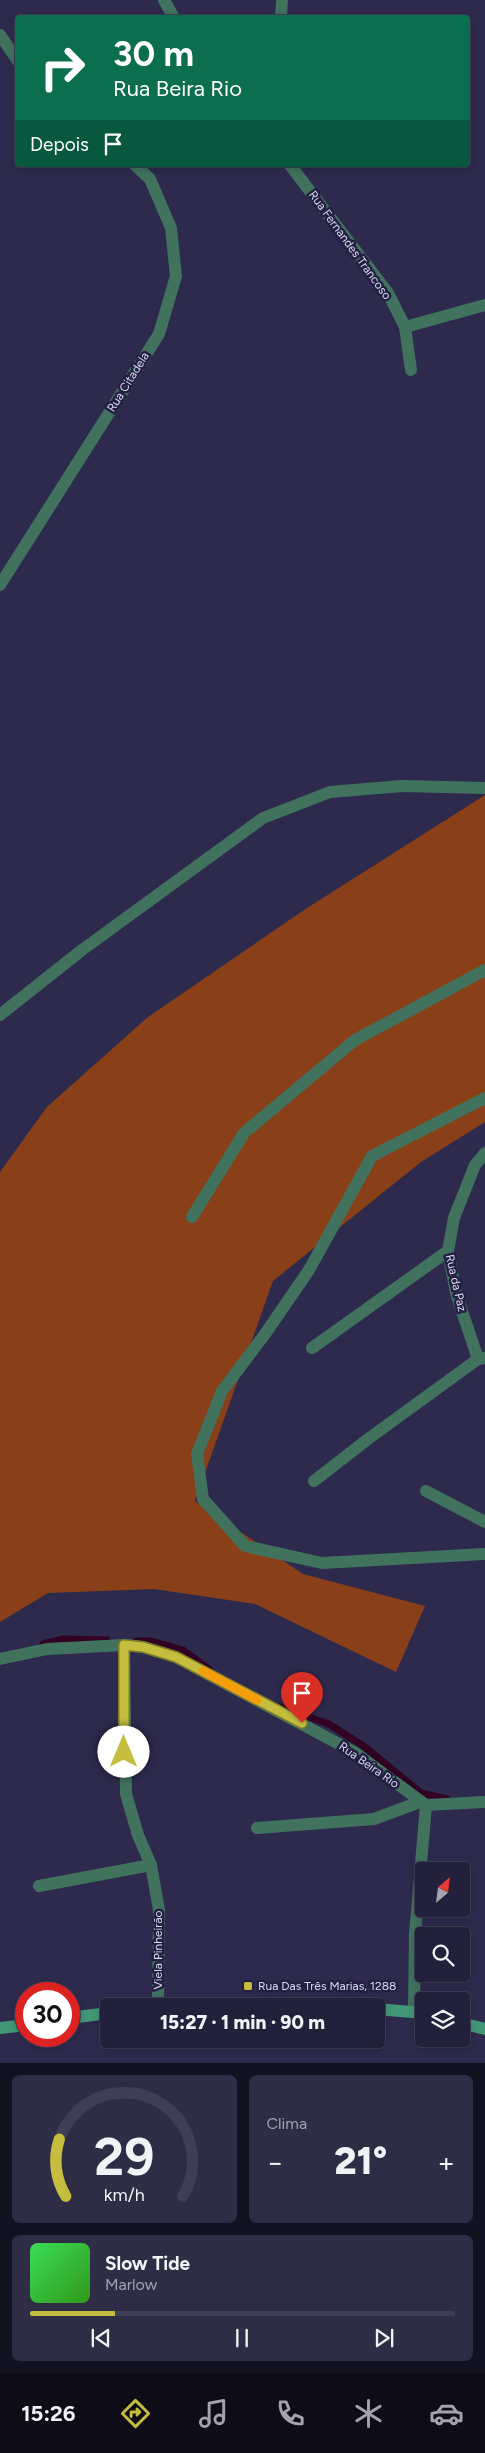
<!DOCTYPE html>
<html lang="pt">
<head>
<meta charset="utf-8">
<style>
  :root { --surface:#22203a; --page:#2e2d45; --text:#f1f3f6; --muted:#a2a3af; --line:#3f3e54; --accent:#c4bd3e }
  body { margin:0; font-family:Figtree,sans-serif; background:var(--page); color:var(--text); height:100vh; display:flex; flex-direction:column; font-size:19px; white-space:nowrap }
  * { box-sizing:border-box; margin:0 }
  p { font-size:16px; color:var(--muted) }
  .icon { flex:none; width:28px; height:28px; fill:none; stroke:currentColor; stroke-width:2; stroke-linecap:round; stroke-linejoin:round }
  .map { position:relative; height:2063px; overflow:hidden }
  .panel { display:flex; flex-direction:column; gap:12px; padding:12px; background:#131220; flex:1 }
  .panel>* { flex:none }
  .banner { position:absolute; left:15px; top:15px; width:455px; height:152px; border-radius:5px; box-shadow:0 2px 8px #0003,0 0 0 1px var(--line); background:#0b6e4f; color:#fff; overflow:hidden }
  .needle { width:32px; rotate:28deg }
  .controls { position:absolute; left:415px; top:1862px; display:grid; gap:10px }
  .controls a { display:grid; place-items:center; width:55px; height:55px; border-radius:5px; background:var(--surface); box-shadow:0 2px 8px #0003,0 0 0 1px var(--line); font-size:25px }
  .speed { position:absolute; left:15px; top:1982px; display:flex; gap:10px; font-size:25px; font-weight:700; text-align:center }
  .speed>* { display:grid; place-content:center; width:65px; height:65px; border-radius:50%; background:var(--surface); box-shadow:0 2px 8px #0003,0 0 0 1px var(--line); line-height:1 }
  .speed .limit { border:8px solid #d22; background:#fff; color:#111 }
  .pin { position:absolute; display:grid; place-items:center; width:42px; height:42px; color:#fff; margin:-51px -21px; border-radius:50% 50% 50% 0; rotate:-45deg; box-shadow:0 0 5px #0007 }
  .pin .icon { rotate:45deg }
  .me { position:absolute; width:55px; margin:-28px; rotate:0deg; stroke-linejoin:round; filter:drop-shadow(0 0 4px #0008) }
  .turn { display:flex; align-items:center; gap:18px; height:105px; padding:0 15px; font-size:22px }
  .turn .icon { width:65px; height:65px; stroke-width:2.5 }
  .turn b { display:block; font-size:35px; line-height:42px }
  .then { display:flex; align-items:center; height:48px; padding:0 15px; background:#0003; gap:10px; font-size:19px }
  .big { font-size:38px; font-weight:800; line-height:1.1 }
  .panel .tile { flex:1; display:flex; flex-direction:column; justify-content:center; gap:8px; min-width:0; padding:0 18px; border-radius:8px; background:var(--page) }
  .panel .dial { align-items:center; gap:0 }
  .dial svg { height:130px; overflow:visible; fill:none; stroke:var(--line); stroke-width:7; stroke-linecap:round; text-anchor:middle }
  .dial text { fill:var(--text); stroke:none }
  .song { display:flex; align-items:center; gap:15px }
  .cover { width:60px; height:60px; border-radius:8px; background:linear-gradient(135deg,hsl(130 70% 55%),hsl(110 70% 35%)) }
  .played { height:5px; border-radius:2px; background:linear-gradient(90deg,var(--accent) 20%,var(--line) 20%) }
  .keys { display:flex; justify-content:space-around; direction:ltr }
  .heat { display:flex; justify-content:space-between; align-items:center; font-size:28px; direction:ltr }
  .panel .tiles { flex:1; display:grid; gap:12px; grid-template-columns:1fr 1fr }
  .tile:last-child { grid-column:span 2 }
  .trip { position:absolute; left:100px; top:1998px; width:285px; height:50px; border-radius:5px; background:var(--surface); box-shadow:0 2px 8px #0003,0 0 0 1px var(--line); font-weight:800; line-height:50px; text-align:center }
  .dock { display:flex; height:80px; justify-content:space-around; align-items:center; background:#0e0d17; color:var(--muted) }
  .dock .icon { width:35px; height:35px }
  .dock .on { color:var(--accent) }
  .dock b { font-size:22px; color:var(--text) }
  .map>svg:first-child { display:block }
  .forest { fill:#893f17 }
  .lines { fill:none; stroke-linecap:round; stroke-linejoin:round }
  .stream { stroke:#310221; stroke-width:7 }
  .street { stroke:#40725e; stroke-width:12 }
  .secondary { stroke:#429777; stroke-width:12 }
  .route-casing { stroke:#7f7b28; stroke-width:12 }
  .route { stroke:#c4bd3e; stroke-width:9 }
  .slow { stroke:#f59e0b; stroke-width:9 }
  .poi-dot { fill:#c4bd3e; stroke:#242043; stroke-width:2 }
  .labels { text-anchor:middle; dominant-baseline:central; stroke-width:5; stroke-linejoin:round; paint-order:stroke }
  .street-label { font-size:12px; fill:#d9d9f0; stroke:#242043 }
  .poi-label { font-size:12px; fill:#d9d9f0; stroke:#242043; text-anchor:start }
</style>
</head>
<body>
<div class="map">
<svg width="485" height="2063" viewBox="0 0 485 2063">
  <rect width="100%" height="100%" fill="#2d2a4e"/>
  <polygon class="forest" points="485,795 485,1122 421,1162 273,1281 195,1501 303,1574 425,1606 396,1672 255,1604 154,1589 48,1593 0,1622 0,1172 47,1107 148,1017 304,910"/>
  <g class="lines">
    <g class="stream">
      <polyline points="137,1641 151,1641 183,1650 209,1669"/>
      <polyline points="43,1644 64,1639 107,1640"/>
      <polyline points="280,1707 329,1724 365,1747 421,1793 447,1799"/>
    </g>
    <g class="street">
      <polyline points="164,0 174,18"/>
      <polyline points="281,18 282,0"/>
      <polyline points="0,35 18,61"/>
      <polyline points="290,165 388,293 405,327 411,370"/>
      <polyline points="405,327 485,305"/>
      <polyline points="0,585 159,334 176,276 171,228 150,179 135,165"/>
      <polyline points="0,1015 82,950 263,818 330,792 402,786 485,788"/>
      <polyline points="485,1098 372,1156 309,1270 265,1334 222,1391 197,1454 203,1499 245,1546 322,1563 485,1554"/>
      <polyline points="192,1217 244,1133 355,1040 485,970"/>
      <polyline points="312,1348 448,1251"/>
      <polyline points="478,1359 456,1293 448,1251 454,1218 475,1165 485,1153"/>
      <polyline points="314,1481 368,1439 478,1359 485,1358"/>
      <polyline points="426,1491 485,1522"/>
      <polyline points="124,1645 126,1794 138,1835 151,1865 159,1910 158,2005"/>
      <polyline points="0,1659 47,1649 124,1645 143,1647 176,1657 354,1752 426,1805 485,1802"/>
      <polyline points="257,1828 374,1819 420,1802"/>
      <polyline points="39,1886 151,1865"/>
      <polyline points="414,2010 415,1934 426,1805"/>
    </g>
    <g class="secondary">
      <polyline points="152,2006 246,2003 316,2006"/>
      <polyline points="376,2009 424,2013"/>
      <polyline points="69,2018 109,2013"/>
      <polyline points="461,2023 485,2029"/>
      <polyline points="0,2028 26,2025"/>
    </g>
  </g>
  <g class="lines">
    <defs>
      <polyline id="route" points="124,1752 124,1645 143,1647 176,1657 302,1723"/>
    </defs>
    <use href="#route" class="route-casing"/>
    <use href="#route" class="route"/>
    <polyline class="slow" points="203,1671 257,1700"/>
  </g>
  <rect class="poi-dot" x="243" y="1981" width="10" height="10" rx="2.5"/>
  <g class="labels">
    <g class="street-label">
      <text transform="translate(350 245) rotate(54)">Rua Fernandes Trancoso</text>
      <text transform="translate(128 382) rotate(-58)">Rua Citadela</text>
      <text transform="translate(456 1283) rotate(77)">Rua da Paz</text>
      <text transform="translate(369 1765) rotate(35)">Rua Beira Rio</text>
      <text transform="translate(158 1950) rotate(-90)">Viela Pinheirão</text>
    </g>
    <g class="poi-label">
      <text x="258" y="1986">Rua Das Três Marias, 1288</text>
    </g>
  </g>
</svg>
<div class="controls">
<a><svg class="needle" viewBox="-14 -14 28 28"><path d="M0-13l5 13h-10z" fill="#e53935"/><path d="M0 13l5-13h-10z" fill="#a2a3af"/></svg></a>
<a><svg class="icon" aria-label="search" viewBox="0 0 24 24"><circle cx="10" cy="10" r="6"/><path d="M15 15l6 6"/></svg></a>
<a><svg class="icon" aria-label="layers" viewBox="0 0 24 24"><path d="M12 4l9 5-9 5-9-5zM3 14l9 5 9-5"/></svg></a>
</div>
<div class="speed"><div class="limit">30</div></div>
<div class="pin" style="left:302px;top:1723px;background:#d93025"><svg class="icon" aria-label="arrive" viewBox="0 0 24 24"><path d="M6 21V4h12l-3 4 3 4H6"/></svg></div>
<svg class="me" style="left:124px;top:1752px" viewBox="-20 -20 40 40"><circle r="19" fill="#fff"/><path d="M0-13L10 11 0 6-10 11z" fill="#c4bd3e"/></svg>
<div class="trip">15:27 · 1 min · 90 m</div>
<div class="banner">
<div class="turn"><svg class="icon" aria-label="right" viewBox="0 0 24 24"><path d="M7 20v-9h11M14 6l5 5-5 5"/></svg><div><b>30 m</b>Rua Beira Rio</div></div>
<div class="then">Depois<svg class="icon" aria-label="arrive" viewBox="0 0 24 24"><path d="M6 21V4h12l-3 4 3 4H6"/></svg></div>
</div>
</div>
<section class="panel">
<div class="tiles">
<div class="tile dial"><svg viewBox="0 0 100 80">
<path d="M14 69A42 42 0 1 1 86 69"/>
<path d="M14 69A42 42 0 0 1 10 34" stroke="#c4bd3e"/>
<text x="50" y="56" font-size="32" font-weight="700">29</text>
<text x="50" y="72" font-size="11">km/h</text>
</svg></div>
<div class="tile"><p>Clima</p>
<div class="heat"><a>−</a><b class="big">21°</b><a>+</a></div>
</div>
<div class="tile">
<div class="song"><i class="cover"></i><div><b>Slow Tide</b><p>Marlow</p></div></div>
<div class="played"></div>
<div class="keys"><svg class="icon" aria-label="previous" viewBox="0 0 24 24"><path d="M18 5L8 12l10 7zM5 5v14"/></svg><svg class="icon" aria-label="pause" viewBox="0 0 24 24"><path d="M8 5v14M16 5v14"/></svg><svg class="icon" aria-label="next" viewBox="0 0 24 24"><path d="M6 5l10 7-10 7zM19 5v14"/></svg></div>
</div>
</div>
</section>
<nav class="dock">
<b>15:26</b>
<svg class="icon on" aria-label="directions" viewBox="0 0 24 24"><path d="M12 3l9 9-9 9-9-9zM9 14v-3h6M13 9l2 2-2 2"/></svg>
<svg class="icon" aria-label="music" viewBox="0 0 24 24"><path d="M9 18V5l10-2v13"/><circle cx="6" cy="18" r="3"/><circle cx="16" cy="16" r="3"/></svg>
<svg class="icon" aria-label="phone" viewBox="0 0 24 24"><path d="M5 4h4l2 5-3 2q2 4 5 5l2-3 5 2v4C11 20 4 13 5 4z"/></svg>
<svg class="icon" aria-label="climate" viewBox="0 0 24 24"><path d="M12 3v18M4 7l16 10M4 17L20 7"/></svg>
<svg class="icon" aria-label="car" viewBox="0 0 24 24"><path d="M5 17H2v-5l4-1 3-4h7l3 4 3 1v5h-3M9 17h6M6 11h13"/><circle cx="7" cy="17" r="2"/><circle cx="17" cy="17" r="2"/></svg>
</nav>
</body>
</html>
